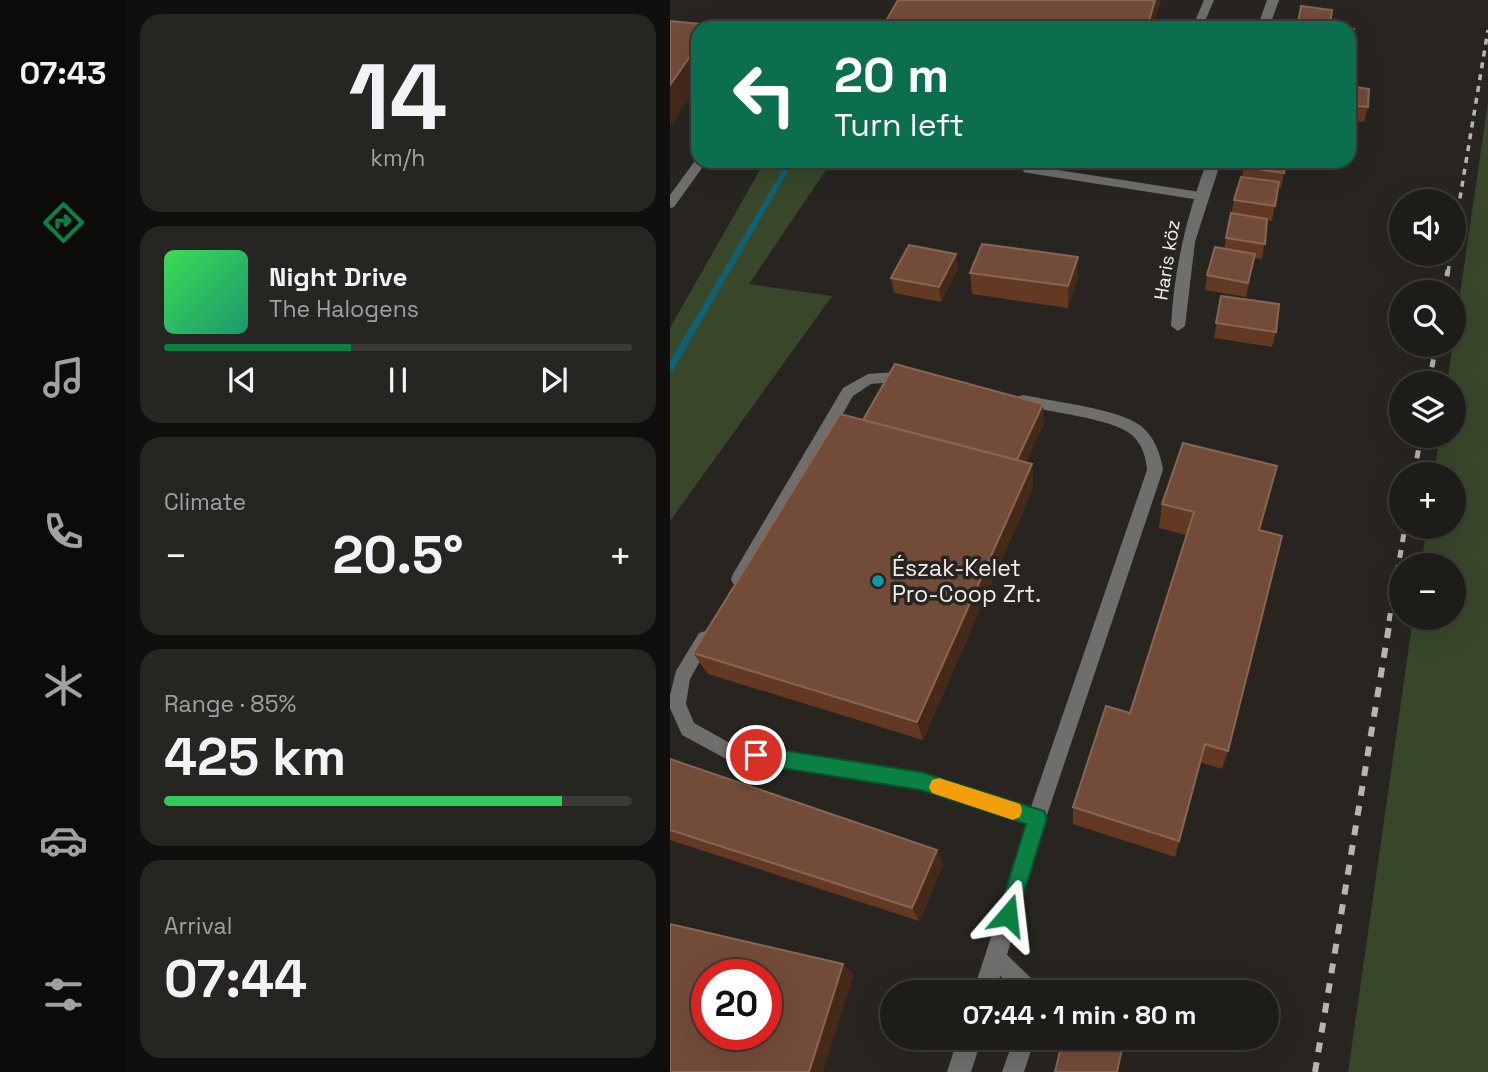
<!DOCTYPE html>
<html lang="en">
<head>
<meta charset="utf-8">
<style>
  :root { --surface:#1e1c19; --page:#262522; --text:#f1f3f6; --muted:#a1a1a2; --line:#3c3a38; --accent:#0b8043 }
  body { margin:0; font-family:"Space Grotesk",sans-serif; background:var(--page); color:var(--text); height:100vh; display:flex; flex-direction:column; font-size:26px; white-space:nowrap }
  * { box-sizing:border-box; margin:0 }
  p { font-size:23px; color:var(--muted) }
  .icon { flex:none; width:38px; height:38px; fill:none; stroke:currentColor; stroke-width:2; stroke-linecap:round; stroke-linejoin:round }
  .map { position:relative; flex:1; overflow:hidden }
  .drawer { display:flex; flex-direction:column; gap:14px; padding:14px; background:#100f0e; width:544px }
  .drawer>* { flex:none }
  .top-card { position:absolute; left:21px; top:21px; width:665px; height:147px; border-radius:21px; box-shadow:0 7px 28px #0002,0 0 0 2px var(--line); background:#0b6e4f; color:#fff; overflow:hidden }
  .controls { position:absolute; left:719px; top:189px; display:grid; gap:14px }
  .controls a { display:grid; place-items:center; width:77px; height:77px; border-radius:50%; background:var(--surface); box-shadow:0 7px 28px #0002,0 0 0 2px var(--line); font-size:35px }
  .speed { position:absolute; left:21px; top:959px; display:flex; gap:14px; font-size:35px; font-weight:700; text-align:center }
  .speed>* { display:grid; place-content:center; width:91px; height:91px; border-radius:50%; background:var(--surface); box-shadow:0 7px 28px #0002,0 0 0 2px var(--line); line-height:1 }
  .speed .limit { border:10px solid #d22; background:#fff; color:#111 }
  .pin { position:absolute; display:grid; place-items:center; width:60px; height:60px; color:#fff; margin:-30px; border:4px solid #fff; border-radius:50%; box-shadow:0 2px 7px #0007 }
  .me { position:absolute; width:77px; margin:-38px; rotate:17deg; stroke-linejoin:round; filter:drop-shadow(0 0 5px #0008) }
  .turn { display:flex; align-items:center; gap:24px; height:147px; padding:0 28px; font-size:32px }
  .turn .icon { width:91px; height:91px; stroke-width:2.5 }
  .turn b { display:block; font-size:49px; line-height:60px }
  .big { font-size:52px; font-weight:700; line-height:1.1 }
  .drawer .tile { flex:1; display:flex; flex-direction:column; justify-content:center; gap:10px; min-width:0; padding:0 24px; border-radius:21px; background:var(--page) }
  .drawer .dial { align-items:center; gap:0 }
  .dial b { font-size:91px; line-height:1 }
  .song { display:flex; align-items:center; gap:21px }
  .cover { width:84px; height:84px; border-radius:10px; background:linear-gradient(135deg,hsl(130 70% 55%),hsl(160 70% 35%)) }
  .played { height:7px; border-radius:4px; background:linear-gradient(90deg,var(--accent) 40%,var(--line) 40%) }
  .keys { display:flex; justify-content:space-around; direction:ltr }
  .heat { display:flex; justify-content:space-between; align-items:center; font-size:38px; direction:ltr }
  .charge { height:10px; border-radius:5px; background:linear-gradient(90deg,#34c759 85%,var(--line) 0) }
  .trip { position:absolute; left:210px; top:980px; width:399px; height:70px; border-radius:35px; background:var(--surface); box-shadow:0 7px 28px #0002,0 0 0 2px var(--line); font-weight:700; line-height:70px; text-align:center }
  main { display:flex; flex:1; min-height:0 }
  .tab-bar { display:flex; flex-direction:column; width:126px; justify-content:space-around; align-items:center; background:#0c0b0a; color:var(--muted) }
  .tab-bar .icon { width:49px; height:49px }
  .tab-bar .current { color:var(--accent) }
  .tab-bar b { font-size:32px; color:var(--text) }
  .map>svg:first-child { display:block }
  .green { fill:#38472a }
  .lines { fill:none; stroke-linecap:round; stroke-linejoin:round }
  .stream { fill:#106272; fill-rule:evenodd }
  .service { fill:#706e6c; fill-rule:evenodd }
  .minor { fill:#706e6c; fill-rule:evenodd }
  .rail-far2 { stroke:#b7b5b1; stroke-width:3.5; stroke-dasharray:6 6; stroke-linecap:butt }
  .rail-far1 { stroke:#b7b5b1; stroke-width:5; stroke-dasharray:8 8; stroke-linecap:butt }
  .rail { stroke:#b7b5b1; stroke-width:6; stroke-dasharray:10 10; stroke-linecap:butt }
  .wall { fill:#643923 }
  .shaded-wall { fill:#452919 }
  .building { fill:#734c39; stroke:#866654; stroke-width:2; fill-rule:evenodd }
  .route { fill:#0b8043; stroke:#07532c; stroke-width:2 }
  .slow { fill:#f59e0b }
  .culture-dot { fill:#0f9aa8; stroke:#282521; stroke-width:2.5 }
  .labels { text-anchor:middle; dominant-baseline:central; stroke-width:7; stroke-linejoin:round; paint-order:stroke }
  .far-street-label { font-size:19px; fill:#f0efeb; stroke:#282521 }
  .poi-label { font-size:23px; fill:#f0efeb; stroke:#282521; text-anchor:start }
</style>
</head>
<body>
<main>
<nav class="tab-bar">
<b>07:43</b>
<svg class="icon current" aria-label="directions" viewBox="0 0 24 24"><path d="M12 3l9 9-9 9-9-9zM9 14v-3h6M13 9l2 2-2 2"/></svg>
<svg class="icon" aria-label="music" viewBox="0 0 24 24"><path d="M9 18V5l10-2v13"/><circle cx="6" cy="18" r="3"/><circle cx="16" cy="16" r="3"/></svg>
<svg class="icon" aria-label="phone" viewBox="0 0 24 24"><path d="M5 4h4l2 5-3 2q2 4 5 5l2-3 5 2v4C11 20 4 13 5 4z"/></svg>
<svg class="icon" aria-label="climate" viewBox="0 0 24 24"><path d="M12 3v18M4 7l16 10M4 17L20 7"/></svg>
<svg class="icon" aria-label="car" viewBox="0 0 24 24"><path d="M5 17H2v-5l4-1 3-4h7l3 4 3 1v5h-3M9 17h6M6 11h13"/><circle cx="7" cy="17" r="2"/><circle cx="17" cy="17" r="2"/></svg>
<svg class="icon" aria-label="filters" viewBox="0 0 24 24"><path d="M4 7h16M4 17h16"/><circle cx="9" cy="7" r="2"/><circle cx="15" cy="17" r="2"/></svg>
</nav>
<section class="drawer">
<div class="tile dial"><b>14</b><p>km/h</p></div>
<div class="tile">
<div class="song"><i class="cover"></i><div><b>Night Drive</b><p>The Halogens</p></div></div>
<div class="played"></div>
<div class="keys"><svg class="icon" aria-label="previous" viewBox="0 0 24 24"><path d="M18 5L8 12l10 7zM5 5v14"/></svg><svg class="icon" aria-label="pause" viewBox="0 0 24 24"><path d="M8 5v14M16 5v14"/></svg><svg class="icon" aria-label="next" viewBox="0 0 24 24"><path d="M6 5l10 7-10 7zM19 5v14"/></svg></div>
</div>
<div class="tile"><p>Climate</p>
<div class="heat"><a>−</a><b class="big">20.5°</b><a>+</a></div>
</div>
<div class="tile"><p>Range · 85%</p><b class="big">425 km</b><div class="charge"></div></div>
<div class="tile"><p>Arrival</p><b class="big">07:44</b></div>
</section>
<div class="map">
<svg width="818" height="1072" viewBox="0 0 818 1072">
  <rect width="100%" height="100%" fill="#282521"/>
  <g class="green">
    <polygon points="818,102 818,1072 678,1072 743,618 784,618 784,565 751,565 757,527 784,527 784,474 764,474 770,436 784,436 784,383 777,383"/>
    <polygon points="95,161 162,161 79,284 162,296 0,521 0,328"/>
  </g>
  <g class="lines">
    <polygon class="stream" points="118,161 124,161 3,370 0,371 0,361"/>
    <g class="service">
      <polygon points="534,0 544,0 532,28 522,28"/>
      <polygon points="203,22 207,23 210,28 200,28 198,25"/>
      <polygon points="27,158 28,161 37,161 4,207 0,208 0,195"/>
      <polygon points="346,161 358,161 362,166 530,192 536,196 530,200 358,173 354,172"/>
      <polygon points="240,371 247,376 245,380 201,384 183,396 75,584 69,586 63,584 61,579 63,574 173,388 198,374"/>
      <path d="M354,395C384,402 447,408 471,426C484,436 491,455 493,470L376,818L341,939L338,946L331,949L324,946L321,939L356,824L251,790L58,760L12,735L0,708V695L6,671L29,633L35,631L41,633L43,638L20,679L16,704L24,723L60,743L251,772L361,807L477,470C476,457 472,444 462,435C440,417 378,413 349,404L347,400L349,396Z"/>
      <polygon points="325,947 332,950 368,985 371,992 347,992 318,964 315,957 318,950"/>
      <polygon points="344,1038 365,1038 354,1072 332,1072"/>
    </g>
    <g class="minor">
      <polygon points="597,0 609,0 599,28 587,28"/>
      <path d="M537,161H551L525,242L515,326L508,331L501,326C504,268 517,215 537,161Z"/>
      <polygon points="331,928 339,931 342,939 325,992 303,992 323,931"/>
      <polygon points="288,1038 312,1038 301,1072 277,1072"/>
    </g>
    <g class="rail-far2">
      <polyline points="784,234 818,30"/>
      <polyline points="778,272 781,254"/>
    </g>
    <g class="rail-far1">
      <polyline points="774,292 778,270"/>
      <polyline points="759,383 766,345"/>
      <polyline points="744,474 751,436"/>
      <polyline points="719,621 735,527"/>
    </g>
    <polyline class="rail" points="645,1072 720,620"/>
  </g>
  <g class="wall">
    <polygon points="631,6 662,10 660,26 684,29 680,52 679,28 627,28"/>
    <polygon points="679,86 698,107 694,122 679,120"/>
    <polygon points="575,161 616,161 611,188 608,187 602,221 597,221 592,259 584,258 576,297 535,290 537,275 554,249 564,200 572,177"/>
    <polygon points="286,254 288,269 271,302 224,293 221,278"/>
    <polygon points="408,257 408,278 398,308 302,294 300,273"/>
    <polygon points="551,296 606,332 602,347 544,338"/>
    <polygon points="193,420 374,424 356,462 362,464 363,488 253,740 38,674 23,653"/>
    <polygon points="492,504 589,531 558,751 552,769 530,762 505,857 403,824 403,807 460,713 516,535 489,528"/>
    <polygon points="0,759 273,865 249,921 0,840"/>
  </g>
  <g class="shaded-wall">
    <polygon points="485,0 491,0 483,28 477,28"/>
    <polygon points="28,45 28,86 0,127 0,85"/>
    <polygon points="286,254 288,269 271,302 269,287"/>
    <polygon points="408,257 408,278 398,308 398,286"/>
    <polygon points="373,404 374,424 346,484 345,464"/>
    <polygon points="362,464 363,488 253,740 247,722"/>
    <polygon points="267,850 273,865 249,921 242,908"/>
    <polygon points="173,964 184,974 153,1072 139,1072"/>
  </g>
  <g class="building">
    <polygon points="228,0 485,0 477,28 212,28"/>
    <polygon points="631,6 662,10 660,26 684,29 683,37 679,36 679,28 627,28"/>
    <polygon points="0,21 42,25 40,28 28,28 28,45 0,85"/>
    <polygon points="679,86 699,89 698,107 679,105"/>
    <polygon points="575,161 616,161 614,173 574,167"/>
    <polygon points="571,177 609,182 605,206 564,200"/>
    <polygon points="561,213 597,219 595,244 556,238"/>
    <polygon points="312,244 408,257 398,286 300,273"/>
    <polygon points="239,245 286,254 269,287 221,278"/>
    <polygon points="545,247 585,254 578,283 537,275"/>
    <polygon points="551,296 609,304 606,332 546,323"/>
    <polygon points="225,364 373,404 347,460 193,420"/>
    <polygon points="170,414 362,464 247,722 23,653"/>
    <polygon points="513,443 607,466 589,530 612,536 558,751 535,744 509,841 403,807 436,706 460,713 524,512 492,504"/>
    <polygon points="0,759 267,850 242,908 0,830"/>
    <path d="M0,924L173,964L139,1072H0ZM37,975H96V1034H37Z"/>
    <polygon points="393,1038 454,1038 447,1072 385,1072"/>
  </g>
  <polygon class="route" points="86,746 251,772 374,811 377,818 345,922 338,925 331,922 328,915 356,824 251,790 86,764 79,761 77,755 79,749"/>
  <polygon class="slow" points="269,778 350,804 352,810 350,817 343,820 262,793 259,787 262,780"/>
  <circle class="culture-dot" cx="208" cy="581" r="7"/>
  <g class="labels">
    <g class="far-street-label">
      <text transform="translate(497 260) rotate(-81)">Haris köz</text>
    </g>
    <g class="poi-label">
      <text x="222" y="568">Észak-Kelet<tspan x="222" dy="26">Pro-Coop Zrt.</tspan></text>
    </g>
  </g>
</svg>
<div class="controls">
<a><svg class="icon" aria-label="sound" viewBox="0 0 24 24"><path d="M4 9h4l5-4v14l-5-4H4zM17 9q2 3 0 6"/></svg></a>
<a><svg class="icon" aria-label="search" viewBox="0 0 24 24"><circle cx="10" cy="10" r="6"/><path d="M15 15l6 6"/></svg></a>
<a><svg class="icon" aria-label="layers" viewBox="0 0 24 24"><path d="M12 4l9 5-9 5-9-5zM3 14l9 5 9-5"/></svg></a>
<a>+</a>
<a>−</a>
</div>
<div class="speed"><div class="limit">20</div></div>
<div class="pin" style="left:86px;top:755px;background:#d93025"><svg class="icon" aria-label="arrive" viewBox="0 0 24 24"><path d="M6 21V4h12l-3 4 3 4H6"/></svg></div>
<svg class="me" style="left:338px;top:915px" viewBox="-20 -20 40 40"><path d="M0-17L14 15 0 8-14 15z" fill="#0b8043" stroke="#fff" stroke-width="4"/></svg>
<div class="trip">07:44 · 1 min · 80 m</div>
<div class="top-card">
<div class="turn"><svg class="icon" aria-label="left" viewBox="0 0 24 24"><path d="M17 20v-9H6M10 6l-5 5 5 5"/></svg><div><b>20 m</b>Turn left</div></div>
</div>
</div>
</main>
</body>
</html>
